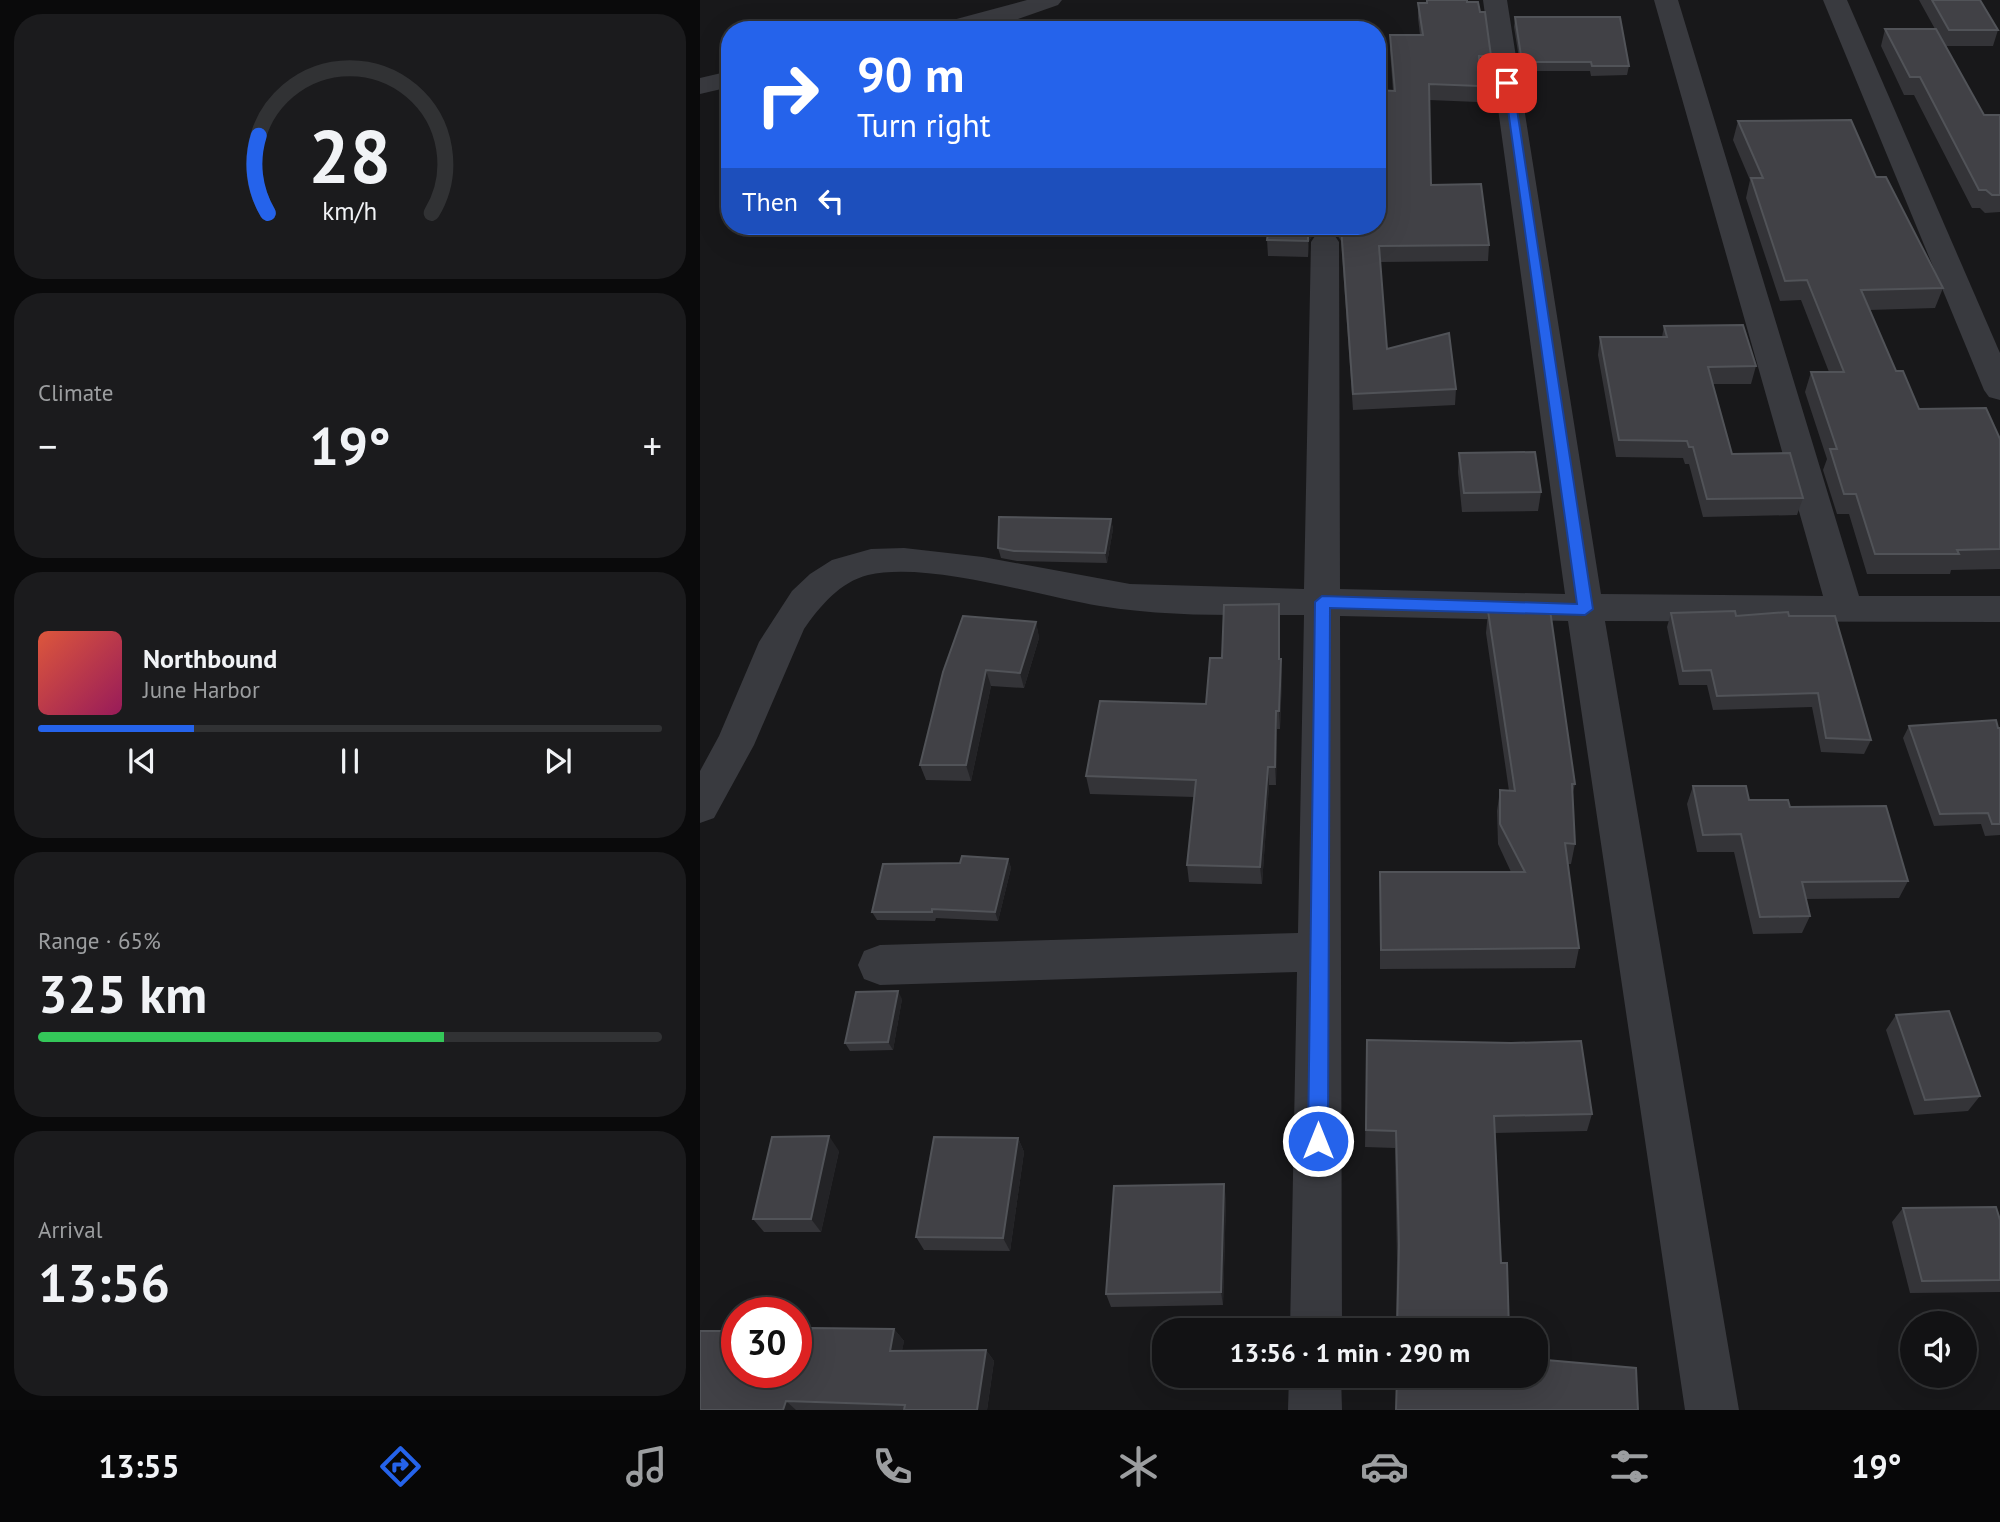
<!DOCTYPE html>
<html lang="en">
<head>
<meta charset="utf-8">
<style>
  :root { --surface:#121214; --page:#1b1b1d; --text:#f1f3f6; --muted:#9c9ea0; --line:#313234; --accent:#2563eb }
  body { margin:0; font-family:"PT Sans",sans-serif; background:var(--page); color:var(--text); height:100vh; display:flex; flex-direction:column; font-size:26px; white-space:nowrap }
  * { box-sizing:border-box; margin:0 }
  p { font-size:23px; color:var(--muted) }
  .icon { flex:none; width:38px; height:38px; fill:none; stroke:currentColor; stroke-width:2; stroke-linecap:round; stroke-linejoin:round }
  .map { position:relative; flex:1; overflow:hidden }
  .sheet { display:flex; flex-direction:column; gap:14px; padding:14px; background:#0a0a0b; width:700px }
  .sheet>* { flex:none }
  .banner { position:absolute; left:21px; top:21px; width:665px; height:214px; border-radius:28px; box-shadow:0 7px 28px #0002,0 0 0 2px var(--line); background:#2563eb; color:#fff; overflow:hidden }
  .buttons { position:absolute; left:1200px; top:1311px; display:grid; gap:14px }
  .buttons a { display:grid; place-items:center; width:77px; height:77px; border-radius:50%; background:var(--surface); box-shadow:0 7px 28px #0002,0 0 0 2px var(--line); font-size:35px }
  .speed { position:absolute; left:21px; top:1297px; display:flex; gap:14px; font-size:35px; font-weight:700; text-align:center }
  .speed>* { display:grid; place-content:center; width:91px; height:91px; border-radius:50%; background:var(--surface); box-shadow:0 7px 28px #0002,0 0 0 2px var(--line); line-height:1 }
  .speed .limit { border:10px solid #d22; background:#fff; color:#111 }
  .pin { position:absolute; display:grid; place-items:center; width:60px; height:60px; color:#fff; margin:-30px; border-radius:14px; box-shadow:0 4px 10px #0006 }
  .me { position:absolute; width:77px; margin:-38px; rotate:0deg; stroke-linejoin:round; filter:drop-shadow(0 0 5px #0008) }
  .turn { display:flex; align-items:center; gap:24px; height:147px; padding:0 21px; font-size:32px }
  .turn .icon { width:91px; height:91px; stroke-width:2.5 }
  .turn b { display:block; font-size:49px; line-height:60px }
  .then { display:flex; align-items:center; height:66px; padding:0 21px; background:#0003; gap:14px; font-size:26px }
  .big { font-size:52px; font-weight:600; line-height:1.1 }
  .sheet .card { flex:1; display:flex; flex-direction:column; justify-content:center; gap:10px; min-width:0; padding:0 24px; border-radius:28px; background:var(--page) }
  .sheet .dial { align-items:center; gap:0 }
  .dial svg { height:182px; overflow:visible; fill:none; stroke:var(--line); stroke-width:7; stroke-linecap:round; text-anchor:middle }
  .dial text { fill:var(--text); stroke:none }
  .song { display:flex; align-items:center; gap:21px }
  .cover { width:84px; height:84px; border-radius:10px; background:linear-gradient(135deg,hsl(10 70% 55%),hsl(330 70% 35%)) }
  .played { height:7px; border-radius:4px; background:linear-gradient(90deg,var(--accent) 25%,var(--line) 25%) }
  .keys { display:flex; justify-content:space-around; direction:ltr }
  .heat { display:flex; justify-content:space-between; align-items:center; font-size:38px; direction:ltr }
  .charge { height:10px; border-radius:5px; background:linear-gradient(90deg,#34c759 65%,var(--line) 0) }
  .trip { position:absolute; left:452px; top:1318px; width:396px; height:70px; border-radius:28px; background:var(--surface); box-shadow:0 7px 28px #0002,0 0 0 2px var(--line); font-weight:600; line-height:70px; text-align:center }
  .tabs { display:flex; height:112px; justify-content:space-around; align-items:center; background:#070708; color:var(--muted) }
  .tabs .icon { width:49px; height:49px }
  .tabs .on { color:var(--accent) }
  .tabs b { font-size:32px; color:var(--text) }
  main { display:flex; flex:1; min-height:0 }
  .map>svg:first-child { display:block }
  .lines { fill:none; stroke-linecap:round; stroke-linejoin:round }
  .minor { fill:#393a3f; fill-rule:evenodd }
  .wall { fill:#343438 }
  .shaded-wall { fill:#232326 }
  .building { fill:#414146; stroke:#515358; stroke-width:2 }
  .route { fill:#2563eb; stroke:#184099; stroke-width:2 }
</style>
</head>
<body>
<main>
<section class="sheet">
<div class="card dial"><svg viewBox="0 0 100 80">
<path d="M14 69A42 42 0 1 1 86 69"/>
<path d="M14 69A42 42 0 0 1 10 35" stroke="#2563eb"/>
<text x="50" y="56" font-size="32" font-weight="700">28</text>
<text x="50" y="72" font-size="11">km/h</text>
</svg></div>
<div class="card"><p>Climate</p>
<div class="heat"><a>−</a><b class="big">19°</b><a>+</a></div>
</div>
<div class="card">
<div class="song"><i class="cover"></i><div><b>Northbound</b><p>June Harbor</p></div></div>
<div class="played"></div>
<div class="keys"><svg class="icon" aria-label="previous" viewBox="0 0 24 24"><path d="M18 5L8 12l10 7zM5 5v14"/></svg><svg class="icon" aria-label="pause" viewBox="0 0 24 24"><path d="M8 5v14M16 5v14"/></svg><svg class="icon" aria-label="next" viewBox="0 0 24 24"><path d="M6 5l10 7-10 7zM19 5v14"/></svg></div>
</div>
<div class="card"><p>Range · 65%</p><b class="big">325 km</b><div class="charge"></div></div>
<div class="card"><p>Arrival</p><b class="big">13:56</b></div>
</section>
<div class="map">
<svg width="1300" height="1410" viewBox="0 0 1300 1410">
  <rect width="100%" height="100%" fill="#18181a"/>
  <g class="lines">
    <g class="minor">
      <polygon points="327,0 362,0 358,5 318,19 274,30 231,30 234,25"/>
      <path d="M783,0H807L901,594L1123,596L954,0H978L1159,596H1300V622L905,621L1039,1410H985L868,621L640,616L642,1330H590L597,972L180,985L164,979L158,965L164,951L180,945L598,933L604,615C536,615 467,617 400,606C338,596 228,561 168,575C140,582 120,606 104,629L54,745L14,818L0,823V771L19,736L59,642L92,591L110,574L132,560L171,549L204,548L283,557L430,584L604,589L611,242L615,236L625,233L635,236L639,242L640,589L865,594Z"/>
      <polygon points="1123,0 1147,0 1300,353 1300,400 1289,397 1284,390"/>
      <polygon points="30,71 30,87 0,94 0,78"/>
      <polygon points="589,1376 641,1376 642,1410 588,1410"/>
    </g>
  </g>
  <g class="wall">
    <polygon points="726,0 767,0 791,56 790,71 779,71 778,102 729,100 731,185 789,245 788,261 680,262 687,349 756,389 755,405 653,410 641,241 636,233 624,230 614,233 609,241 608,257 568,256 567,240 569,226 677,226 693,91 690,50 690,35 720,35 718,18 718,3 726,3"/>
    <polygon points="1219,0 1280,0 1298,30 1293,46 1246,46 1284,115 1300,115 1300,212 1285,213 1280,208 1272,208 1214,95 1204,95 1181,46 1185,29 1235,29"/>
    <polygon points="815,17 929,66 927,75 891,76 890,71 821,71 814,27"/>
    <polygon points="1038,121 1176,177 1243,288 1235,308 1169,310 1196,371 1219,409 1300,439 1300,569 1251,570 1250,574 1167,574 1149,514 1137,514 1123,470 1127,459 1105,392 1111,372 1129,372 1101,300 1080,301 1046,198 1050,180 1033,140"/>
    <polygon points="964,326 1056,366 1051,384 1013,384 1032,454 1103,498 1097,515 1003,517 989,464 985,464 983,458 916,457 898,355 900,337 962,337"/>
    <polygon points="759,453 841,492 838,511 762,512 758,472"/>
    <polygon points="411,519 413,529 407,563 317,561 301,558 298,548"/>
    <polygon points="579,604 580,659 582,677 580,729 577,729 576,785 569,785 562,884 489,882 487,865 494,797 390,794 386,776 506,704 522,658"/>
    <polygon points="788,611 875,784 872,796 875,844 871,864 868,864 879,948 875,968 680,969 680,872 811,872 798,844 797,811 800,790 809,791 786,633"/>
    <polygon points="971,613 1036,616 1089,616 1171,740 1164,754 1121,752 1112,707 1013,710 1007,685 979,685 967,627"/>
    <polygon points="336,622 339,638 324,688 291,686 271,781 226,780 220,765 243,672"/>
    <polygon points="1209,726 1300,728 1300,835 1285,836 1281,824 1234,826 1203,738"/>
    <polygon points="993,786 1049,800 1090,807 1208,881 1199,898 1106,899 1110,916 1102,933 1053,934 1034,852 997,852 987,804"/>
    <polygon points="308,859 311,868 298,921 236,918 235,921 177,920 172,912 260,863"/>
    <polygon points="202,999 193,1050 150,1051 145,1043"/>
    <polygon points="1196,1015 1280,1096 1268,1111 1214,1115 1186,1030"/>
    <polygon points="667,1040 892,1114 887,1131 795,1133 801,1263 809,1330 696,1330 697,1260 695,1148 665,1147"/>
    <polygon points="318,1138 324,1152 310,1251 224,1250 216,1237"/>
    <polygon points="139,1151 121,1232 64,1232 53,1219"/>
    <polygon points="526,1198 523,1305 411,1307 406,1294"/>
    <polygon points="1203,1208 1300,1220 1300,1292 1210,1293 1192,1222"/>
    <polygon points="194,1329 204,1341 202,1350 286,1350 294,1361 287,1410 0,1410 111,1333"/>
  </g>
  <g class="shaded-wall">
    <polygon points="608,226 624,226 624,230 614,233 609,241 608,257"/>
    <polygon points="411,519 413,529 407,563 405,553"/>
    <polygon points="579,604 580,622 580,677 579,659"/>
    <polygon points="336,622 339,638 324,688 320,673"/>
    <polygon points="581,659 582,677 580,729 579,711"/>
    <polygon points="286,670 291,686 271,781 266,765"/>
    <polygon points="576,711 577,729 576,785 575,767"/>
    <polygon points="568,767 569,785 562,884 560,867"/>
    <polygon points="308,859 311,868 298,921 295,912"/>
    <polygon points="198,991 202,999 193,1050 188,1042"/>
    <polygon points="129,1136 139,1151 121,1232 111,1219"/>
    <polygon points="318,1138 324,1152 310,1251 303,1238"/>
    <polygon points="524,1184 526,1198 523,1305 521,1292"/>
    <polygon points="194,1329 204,1341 200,1362 190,1351"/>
    <polygon points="286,1350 294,1361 287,1410 277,1410"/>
    <polygon points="86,1401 96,1410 83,1410"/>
  </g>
  <g class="building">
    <polygon points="727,0 767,0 767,2 778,2 780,12 785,12 791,56 779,56 779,86 729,84 731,185 781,184 789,245 679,246 687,349 749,333 756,389 653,394 641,226 677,226 677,90 695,91 690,35 723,35 718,3 727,3"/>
    <polygon points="1232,0 1280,0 1298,30 1249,30"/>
    <polygon points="815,17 920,17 929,66 892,66 891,62 822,62"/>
    <polygon points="1185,29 1236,29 1284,115 1300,115 1300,195 1292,195 1286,190 1279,190 1220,77 1210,77"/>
    <polygon points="1151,120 1176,177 1186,177 1243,288 1161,290 1196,371 1203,371 1219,409 1286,408 1300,439 1300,549 1257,550 1259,554 1175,554 1156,494 1144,494 1130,449 1137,449 1111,372 1144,372 1107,280 1085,281 1051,178 1063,178 1038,121"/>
    <polygon points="569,226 608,226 608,241 567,240"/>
    <polygon points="1043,325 1056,366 1008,367 1032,454 1090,453 1103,498 1007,499 993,447 989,447 987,441 919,440 900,337 967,337 964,326"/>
    <polygon points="835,452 841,492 764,493 759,453"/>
    <polygon points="299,517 411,519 405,553 314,551 298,548"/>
    <polygon points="579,604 579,659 581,659 579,711 576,711 575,767 568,767 560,867 487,865 496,780 386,776 400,701 506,704 510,658 522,658 524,605"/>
    <polygon points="850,610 875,784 872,784 875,844 865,843 879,948 681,950 680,872 825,872 800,824 800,790 815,791 788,611"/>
    <polygon points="1035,611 1036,616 1088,612 1089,616 1135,616 1171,740 1126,738 1118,693 1017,696 1011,670 983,671 971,613"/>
    <polygon points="263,616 336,622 320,673 286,670 266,765 220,765 243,672"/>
    <polygon points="1296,720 1298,728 1300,728 1300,824 1292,824 1288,813 1240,814 1209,726"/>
    <polygon points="993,786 1046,786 1049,800 1088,800 1090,807 1186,806 1208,881 1102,882 1110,916 1060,917 1041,834 1003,835"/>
    <polygon points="262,856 308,859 295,912 232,909 232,912 172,912 183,864 260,863"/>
    <polygon points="198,991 188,1042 145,1043 156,992"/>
    <polygon points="1249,1011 1280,1096 1225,1100 1196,1015"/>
    <polygon points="667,1040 811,1043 881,1041 892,1114 794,1116 801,1263 807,1263 809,1330 697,1330 699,1245 696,1131 666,1130"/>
    <polygon points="129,1136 111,1219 53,1219 72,1137"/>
    <polygon points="234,1137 318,1138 303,1238 216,1237"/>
    <polygon points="524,1184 521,1292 406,1294 414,1186"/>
    <polygon points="1296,1207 1300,1220 1300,1280 1222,1281 1203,1208"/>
    <polygon points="112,1328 194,1329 190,1351 286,1350 277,1410 204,1410 205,1405 86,1401 83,1410 0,1410 0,1331 37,1331 37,1372 96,1372 96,1333 111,1333"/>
    <polygon points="835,1359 936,1368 938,1410 696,1410 697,1376 835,1376"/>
  </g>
  <polygon class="route" points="804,81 813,83 893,609 885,615 630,608 628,1141 625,1148 618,1151 611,1148 608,1141 615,602 622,596 877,604"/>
</svg>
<div class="buttons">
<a><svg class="icon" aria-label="sound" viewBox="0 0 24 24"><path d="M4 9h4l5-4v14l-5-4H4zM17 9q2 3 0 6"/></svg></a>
</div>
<div class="speed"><div class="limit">30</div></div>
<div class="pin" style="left:807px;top:83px;background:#d93025"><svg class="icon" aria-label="arrive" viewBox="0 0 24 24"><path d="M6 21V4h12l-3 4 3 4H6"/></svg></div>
<svg class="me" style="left:618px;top:1141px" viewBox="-20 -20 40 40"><circle r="17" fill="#2563eb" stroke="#fff" stroke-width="3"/><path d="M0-11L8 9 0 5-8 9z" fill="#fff"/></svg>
<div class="trip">13:56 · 1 min · 290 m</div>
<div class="banner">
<div class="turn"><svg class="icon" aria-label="right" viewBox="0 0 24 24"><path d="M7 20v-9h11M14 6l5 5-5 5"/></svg><div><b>90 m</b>Turn right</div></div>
<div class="then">Then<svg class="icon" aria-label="left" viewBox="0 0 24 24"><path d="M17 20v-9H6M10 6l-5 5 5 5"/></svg></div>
</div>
</div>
</main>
<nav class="tabs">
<b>13:55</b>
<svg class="icon on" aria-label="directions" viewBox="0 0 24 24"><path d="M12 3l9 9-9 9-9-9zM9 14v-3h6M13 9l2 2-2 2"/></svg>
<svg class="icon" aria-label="music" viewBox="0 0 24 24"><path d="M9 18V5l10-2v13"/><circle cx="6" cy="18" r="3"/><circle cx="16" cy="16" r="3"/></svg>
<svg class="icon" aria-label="phone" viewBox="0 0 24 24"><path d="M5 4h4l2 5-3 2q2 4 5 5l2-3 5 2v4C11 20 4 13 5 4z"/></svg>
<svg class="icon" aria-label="climate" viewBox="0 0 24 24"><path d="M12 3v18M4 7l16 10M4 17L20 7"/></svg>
<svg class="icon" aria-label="car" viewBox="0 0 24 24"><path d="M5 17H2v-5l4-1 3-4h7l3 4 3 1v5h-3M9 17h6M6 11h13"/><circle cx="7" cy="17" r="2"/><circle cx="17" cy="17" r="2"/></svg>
<svg class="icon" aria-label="filters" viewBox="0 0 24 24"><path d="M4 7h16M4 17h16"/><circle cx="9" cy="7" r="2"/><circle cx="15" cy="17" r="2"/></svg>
<b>19°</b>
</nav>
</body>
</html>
